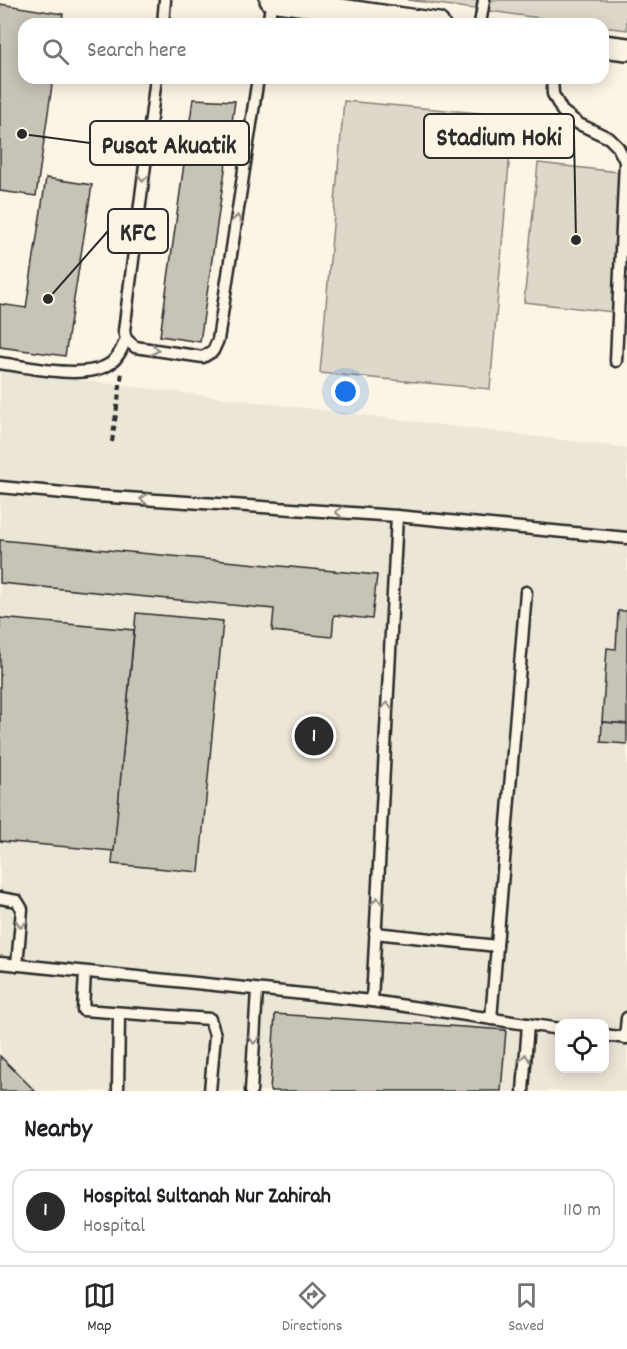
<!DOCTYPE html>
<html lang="en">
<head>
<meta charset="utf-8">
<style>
  :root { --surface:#fff; --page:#f6f6f6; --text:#202124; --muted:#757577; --line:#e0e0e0; --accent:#2b2b2b }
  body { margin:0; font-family:Dekko,sans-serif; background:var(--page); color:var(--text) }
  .controls { position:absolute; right:18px; bottom:18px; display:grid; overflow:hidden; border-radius:12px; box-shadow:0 3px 15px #0003 }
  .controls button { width:54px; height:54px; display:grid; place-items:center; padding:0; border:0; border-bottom:2px solid var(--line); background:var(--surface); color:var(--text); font:30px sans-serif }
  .you { position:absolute; left:346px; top:392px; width:21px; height:21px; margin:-15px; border:4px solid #fff; border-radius:50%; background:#1a73e8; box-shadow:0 0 0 9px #1a73e833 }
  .badge { display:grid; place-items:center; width:39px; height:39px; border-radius:50%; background:var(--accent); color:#fff; font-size:20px; font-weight:700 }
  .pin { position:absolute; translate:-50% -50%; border:3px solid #fff; box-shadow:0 2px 6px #0006 }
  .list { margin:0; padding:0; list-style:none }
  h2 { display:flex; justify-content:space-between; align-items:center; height:78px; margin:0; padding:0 24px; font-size:26px }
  h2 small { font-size:20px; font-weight:400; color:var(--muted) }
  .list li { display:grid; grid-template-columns:39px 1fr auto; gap:18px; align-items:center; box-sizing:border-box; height:84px; margin:0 12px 12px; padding:0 12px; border:2px solid var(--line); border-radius:18px }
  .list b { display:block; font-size:22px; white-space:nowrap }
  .list p { margin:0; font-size:20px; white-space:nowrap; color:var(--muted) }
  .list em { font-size:20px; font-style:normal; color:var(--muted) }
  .icon { flex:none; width:33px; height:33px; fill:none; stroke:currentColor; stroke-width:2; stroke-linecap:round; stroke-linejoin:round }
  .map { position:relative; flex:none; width:627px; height:1091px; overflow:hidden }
  .search { position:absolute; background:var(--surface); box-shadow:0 3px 15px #0003; left:18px; right:18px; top:18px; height:66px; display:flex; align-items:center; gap:15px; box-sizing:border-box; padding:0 21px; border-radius:18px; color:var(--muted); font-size:22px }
  .sheet { height:174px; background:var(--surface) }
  nav { display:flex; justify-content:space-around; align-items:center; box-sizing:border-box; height:84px; border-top:2px solid var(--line); background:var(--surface); font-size:16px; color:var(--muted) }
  nav a { display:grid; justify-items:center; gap:3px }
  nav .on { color:var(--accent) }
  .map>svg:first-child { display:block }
  .built { fill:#ece6d7; fill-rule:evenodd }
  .green { fill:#ded8ca; stroke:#84827a; stroke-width:1.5 }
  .building { fill:#c8c3b7; stroke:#2b2b2b; stroke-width:1.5 }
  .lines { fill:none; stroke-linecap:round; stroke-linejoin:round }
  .lane-casing { stroke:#2b2b2b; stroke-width:15 }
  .street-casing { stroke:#2b2b2b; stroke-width:26 }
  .path { stroke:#2b2b2b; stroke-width:4; stroke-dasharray:6 4.5; stroke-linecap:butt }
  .lane { stroke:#fcf5e5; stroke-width:10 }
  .street { stroke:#fcf5e5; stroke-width:21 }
  .oneway { stroke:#949088 }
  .leader { fill:none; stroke:#2b2b2b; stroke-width:2 }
  .callout-dot { fill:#2b2b2b; stroke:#fcf5e5; stroke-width:2 }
  .callout { fill:#fcf5e5; stroke:#2b2b2b; stroke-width:2 }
  .callout-label { font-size:26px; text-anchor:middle; font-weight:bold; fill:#2b2b2b }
</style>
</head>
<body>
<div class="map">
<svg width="627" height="1091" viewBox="0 0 627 1091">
  <rect width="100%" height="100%" fill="#fcf5e5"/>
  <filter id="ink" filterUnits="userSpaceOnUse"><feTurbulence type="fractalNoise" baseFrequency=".0167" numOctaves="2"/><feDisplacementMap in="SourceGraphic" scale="12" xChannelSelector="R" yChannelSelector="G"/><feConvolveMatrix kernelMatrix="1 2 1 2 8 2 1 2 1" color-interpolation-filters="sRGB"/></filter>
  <g filter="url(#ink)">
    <path class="built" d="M0 370 627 448V1091H0ZM560 1024H604V1068H560Z"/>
    <g class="green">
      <path d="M408 0H627V30L603 27V24H584Z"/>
      <path d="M344 101 513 116 490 389 320 373Z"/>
      <path d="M538 163 627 173 613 312 524 302Z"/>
    </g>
    <g class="building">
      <path d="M0 4 63 14 61 24H24V78H53L36 196 0 191Z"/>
      <path d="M193 99 235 101 200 342 160 336Z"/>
      <path d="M46 178 92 185 65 356 0 347V304L26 308Z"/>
      <path d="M0 540 377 575 372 619 334 615 332 637 272 631 274 609 0 583Z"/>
      <path d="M618 611H627V724L602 722 607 648 616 649Z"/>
      <path d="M136 613 223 621 199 872 112 864Z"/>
      <path d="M0 618 134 630 114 851 0 841Z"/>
      <path d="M602 722 627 724V744L601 742Z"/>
      <path d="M275 1014 506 1030 501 1091H270Z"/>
      <path d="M0 1056 35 1091H0Z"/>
    </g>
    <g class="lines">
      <defs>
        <g id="lane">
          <path d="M163 24 165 0"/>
          <path d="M268 24 272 0"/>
          <path d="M480 24 484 0"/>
          <path d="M156 78 124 331 126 339 135 347 203 357 213 351 218 340 258 78"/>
          <path d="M552 78 553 94 562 111 579 124 609 138 618 147 625 161 616 361"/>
          <path d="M0 363C28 367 87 381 111 363 119 357 122 348 126 339"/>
          <path d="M0 487 96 496 397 516 627 538"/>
          <path d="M0 898 17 901 22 909 17 965"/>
          <path d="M375 933 497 946"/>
          <path d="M0 963 372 1001 560 1029"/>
          <path d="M85 972 83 1010 210 1019 215 1035 210 1091"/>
          <path d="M372 1001 397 516"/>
          <path d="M491 1019 526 592"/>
          <path d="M604 1035 627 1038"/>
          <path d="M625 1038 627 1018"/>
          <path d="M118 1091 119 1013"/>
          <path d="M251 1091 257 990"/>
          <path d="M523 1091 528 1024"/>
        </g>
        <g id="street">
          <path d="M271 0 438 24"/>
          <path d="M603 46 627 49"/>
        </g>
      </defs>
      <use href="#lane" class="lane-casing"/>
      <use href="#street" class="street-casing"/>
      <path class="path" d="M112 442 122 372"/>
      <use href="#lane" class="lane"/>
      <use href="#street" class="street"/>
    </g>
    <defs><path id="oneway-chevron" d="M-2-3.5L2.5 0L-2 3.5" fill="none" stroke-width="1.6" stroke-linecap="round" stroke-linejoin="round" transform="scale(1.5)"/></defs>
    <g class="oneway">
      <use href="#oneway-chevron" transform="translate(143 178) rotate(97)"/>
      <use href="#oneway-chevron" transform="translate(237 219) rotate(-81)"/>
      <use href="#oneway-chevron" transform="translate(155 350) rotate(9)"/>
      <use href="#oneway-chevron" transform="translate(144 499) rotate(-176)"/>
      <use href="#oneway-chevron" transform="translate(339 512) rotate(-176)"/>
      <use href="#oneway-chevron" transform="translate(387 706) rotate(-87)"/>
      <use href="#oneway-chevron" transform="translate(377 901) rotate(-87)"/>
      <use href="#oneway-chevron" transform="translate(21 924) rotate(95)"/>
      <use href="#oneway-chevron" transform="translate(254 1040) rotate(93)"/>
      <use href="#oneway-chevron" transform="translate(525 1058) rotate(-86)"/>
    </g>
  </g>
  <path class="leader" d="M576 240L574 136M22 134L90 143M48 299L108 231"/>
  <g class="callout-dot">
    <circle cx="576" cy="240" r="6"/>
    <circle cx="22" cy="134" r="6"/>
    <circle cx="48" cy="299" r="6"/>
  </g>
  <g class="callout">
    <rect x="424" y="114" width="150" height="44" rx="6"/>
    <rect x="90" y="121" width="159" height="44" rx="6"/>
    <rect x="108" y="209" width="60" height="44" rx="6"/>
  </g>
  <g class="callout-label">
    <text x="499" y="145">Stadium Hoki</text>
    <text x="169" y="153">Pusat Akuatik</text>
    <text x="138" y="240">KFC</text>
  </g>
</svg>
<div class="controls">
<button><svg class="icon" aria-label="locate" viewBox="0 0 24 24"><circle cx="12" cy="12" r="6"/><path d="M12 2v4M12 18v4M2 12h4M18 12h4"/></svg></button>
</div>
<div class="you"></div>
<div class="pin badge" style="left:314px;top:736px">1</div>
<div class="search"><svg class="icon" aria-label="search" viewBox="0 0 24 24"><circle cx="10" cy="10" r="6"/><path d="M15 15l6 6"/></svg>Search here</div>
</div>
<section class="sheet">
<h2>Nearby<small></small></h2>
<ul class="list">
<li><span class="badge">1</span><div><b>Hospital Sultanah Nur Zahirah</b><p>Hospital</p></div><em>110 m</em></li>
</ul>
</section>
<nav>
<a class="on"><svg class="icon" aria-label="map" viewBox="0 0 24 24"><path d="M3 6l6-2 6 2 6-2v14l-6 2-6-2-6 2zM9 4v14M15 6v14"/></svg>Map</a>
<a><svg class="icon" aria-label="directions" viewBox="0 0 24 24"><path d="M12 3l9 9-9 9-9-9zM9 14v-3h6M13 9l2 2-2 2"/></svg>Directions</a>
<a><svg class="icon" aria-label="saved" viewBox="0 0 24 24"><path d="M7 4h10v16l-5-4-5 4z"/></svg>Saved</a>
</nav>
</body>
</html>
